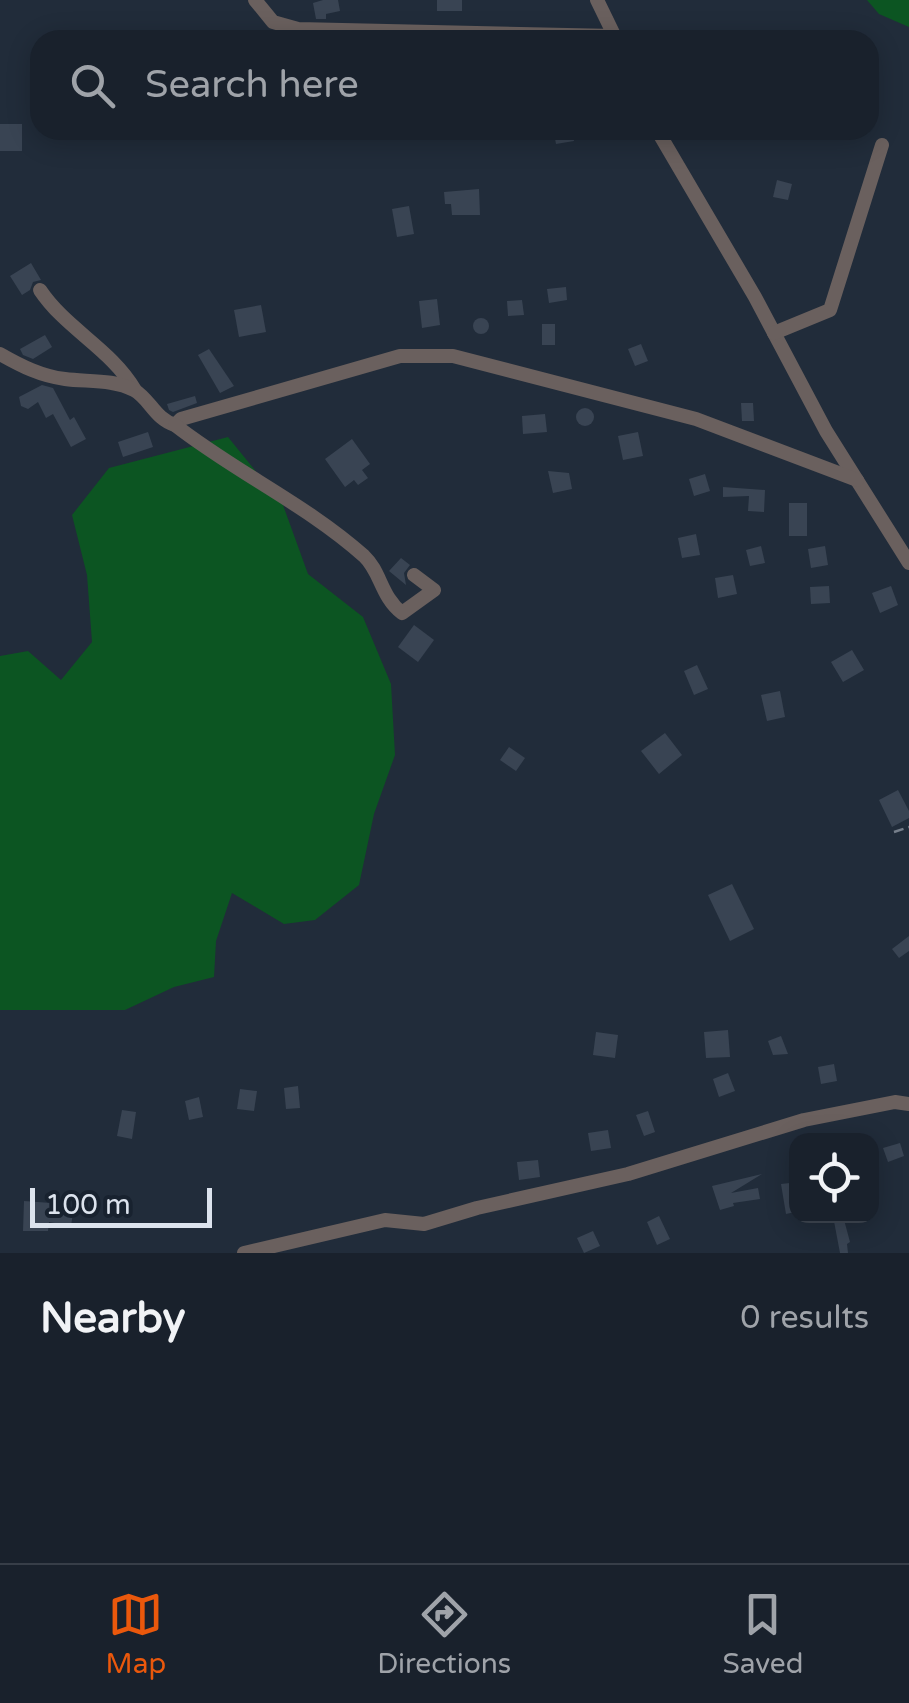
<!DOCTYPE html>
<html lang="en">
<head>
<meta charset="utf-8">
<style>
  :root { --surface:#19212c; --page:#222934; --text:#f1f3f6; --muted:#9fa3a9; --line:#373e48; --accent:#ea580c }
  body { margin:0; font-family:"Varela Round",sans-serif; background:var(--page); color:var(--text) }
  .controls { position:absolute; right:30px; bottom:30px; display:grid; overflow:hidden; border-radius:20px; box-shadow:0 5px 25px #0003 }
  .controls button { width:90px; height:90px; display:grid; place-items:center; padding:0; border:0; border-bottom:2px solid var(--line); background:var(--surface); color:var(--text); font:50px sans-serif }
  .scale { position:absolute; left:30px; bottom:25px; width:182px; box-sizing:border-box; padding-left:10px; border:5px solid #dce3ed; border-top:0; font-size:28px; line-height:35px; white-space:nowrap; color:#dce3ed; -webkit-text-stroke:8px #18222f; paint-order:stroke }
  .list { margin:0; padding:0; list-style:none }
  h2 { display:flex; justify-content:space-between; align-items:center; height:130px; margin:0; padding:0 40px; font-size:42px }
  h2 small { font-size:32px; font-weight:400; color:var(--muted) }
  .icon { flex:none; width:55px; height:55px; fill:none; stroke:currentColor; stroke-width:2; stroke-linecap:round; stroke-linejoin:round }
  .map { position:relative; flex:none; width:909px; height:1253px; overflow:hidden }
  .search { position:absolute; background:var(--surface); box-shadow:0 5px 25px #0003; left:30px; right:30px; top:30px; height:110px; display:flex; align-items:center; gap:25px; box-sizing:border-box; padding:0 35px; border-radius:30px; color:var(--muted); font-size:38px }
  .sheet { height:310px; background:var(--surface) }
  nav { display:flex; justify-content:space-around; align-items:center; box-sizing:border-box; height:140px; border-top:2px solid var(--line); background:var(--surface); font-size:28px; color:var(--muted) }
  nav a { display:grid; justify-items:center; gap:5px }
  nav .on { color:var(--accent) }
  .map>svg:first-child { display:block }
  .green { fill:#0c5522 }
  .building { fill:#394453 }
  .lines { fill:none; stroke-linecap:round; stroke-linejoin:round }
  .path { stroke:#767f8b; stroke-width:2.5; stroke-dasharray:10 5; stroke-linecap:butt }
  .minor { stroke:#6a605e; stroke-width:14 }
</style>
</head>
<body>
<div class="map">
<svg width="909" height="1253" viewBox="0 0 909 1253">
  <rect width="100%" height="100%" fill="#212c3a"/>
  <g class="green">
    <path d="M867 0H909V27L879 14Z"/>
    <path d="M228 437 283 505 308 574 363 617 391 684 395 755 374 814 359 885 315 920 284 924 232 893 216 941 214 977 174 987 125 1010H0V656L28 651 61 680 92 642 87 575 72 515 109 468Z"/>
  </g>
  <g class="building">
    <path d="M323 0H338L340 11 326 14V19H316L313 3Z"/>
    <rect x="437" y="0" width="25" height="11"/>
    <rect x="0" y="124" width="22" height="27"/>
    <path d="M572 130 574 141 556 144 554 133Z"/>
    <path d="M777 180 792 184 788 200 773 197Z"/>
    <path d="M479 189 480 215H452L451 204H445L444 192Z"/>
    <path d="M409 206 414 234 397 237 392 209Z"/>
    <path d="M31 263 41 280 33 282 30 290 22 295 10 276Z"/>
    <path d="M566 287 567 300 549 303 547 289Z"/>
    <path d="M437 299 440 325 422 328 419 301Z"/>
    <path d="M522 300 524 315 508 316 507 301Z"/>
    <path d="M261 305 266 332 239 337 234 310Z"/>
    <circle cx="481" cy="326" r="8"/>
    <rect x="542" y="324" width="13" height="21"/>
    <path d="M45 335 52 347 33 359 23 355 20 349Z"/>
    <path d="M641 344 648 361 635 366 628 349Z"/>
    <path d="M209 349 234 386 220 393 198 355Z"/>
    <path d="M42 385 53 388 70 420 74 417 86 439 71 447 53 414 46 418 38 402 28 409 21 406 19 397Z"/>
    <path d="M195 396 197 403 173 412 169 410 167 404Z"/>
    <path d="M741 403H753L754 421H742Z"/>
    <circle cx="585" cy="417" r="9"/>
    <path d="M545 414 547 432 523 434 522 416Z"/>
    <path d="M148 432 153 447 123 457 118 442Z"/>
    <path d="M638 432 643 456 623 460 618 436Z"/>
    <path d="M352 439 370 464 362 470 368 478 358 485 354 480 345 487 325 459Z"/>
    <path d="M548 471 569 473 572 489 553 493Z"/>
    <path d="M705 474 710 491 694 496 689 479Z"/>
    <path d="M723 487 765 490 764 512 748 511 749 496 723 497Z"/>
    <rect x="789" y="503" width="18" height="33"/>
    <path d="M696 534 700 555 682 558 678 538Z"/>
    <path d="M761 546 765 563 750 566 746 550Z"/>
    <path d="M825 546 828 565 811 568 808 549Z"/>
    <path d="M401 558 410 565 404 573 406 585 389 571Z"/>
    <path d="M733 575 737 594 718 598 715 578Z"/>
    <path d="M829 586 830 603 811 604 810 587Z"/>
    <path d="M891 586 898 605 880 613 872 593Z"/>
    <path d="M414 625 434 640 418 662 398 647Z"/>
    <path d="M852 650 864 670 843 682 831 662Z"/>
    <path d="M697 665 708 689 694 695 684 671Z"/>
    <path d="M780 691 785 717 767 721 761 695Z"/>
    <path d="M665 733 682 755 659 774 641 751Z"/>
    <path d="M509 747 525 758 516 771 500 760Z"/>
    <path d="M898 790 909 811V818L892 827 879 800Z"/>
    <path d="M732 884 754 929 730 941 708 895Z"/>
    <path d="M909 936V951L899 958 892 949Z"/>
    <path d="M728 1030 730 1057 706 1058 704 1032Z"/>
    <path d="M596 1032 618 1035 615 1058 593 1055Z"/>
    <path d="M781 1036 788 1054 773 1055 768 1041Z"/>
    <path d="M834 1064 837 1081 821 1084 818 1067Z"/>
    <path d="M728 1073 735 1091 719 1097 713 1079Z"/>
    <path d="M298 1086 300 1108 286 1109 284 1088Z"/>
    <path d="M240 1089 257 1091 254 1111 237 1109Z"/>
    <path d="M199 1097 203 1117 189 1120 185 1101Z"/>
    <path d="M122 1110 136 1112 132 1139 117 1136Z"/>
    <path d="M648 1111 655 1132 644 1136 636 1115Z"/>
    <path d="M608 1130 611 1148 591 1151 588 1133Z"/>
    <path d="M900 1143 904 1156 888 1162 883 1148Z"/>
    <path d="M538 1160 540 1177 519 1180 517 1162Z"/>
    <path d="M762 1174 731 1193 758 1188 760 1199 733 1203 734 1206 720 1210 712 1186Z"/>
    <path d="M790 1183 795 1212 786 1214 781 1184Z"/>
    <path d="M24 1201 51 1203 63 1212 73 1213 71 1226 49 1222 48 1231H23Z"/>
    <path d="M659 1216 670 1239 657 1245 647 1222Z"/>
    <path d="M833 1216H843L850 1242 847 1244 848 1253H840Z"/>
    <path d="M593 1231 600 1246 584 1253 577 1238Z"/>
  </g>
  <g class="lines">
    <path class="path" d="M894 832 909 827"/>
    <g class="minor">
      <path d="M255 0 273 22 298 29 615 36"/>
      <path d="M597 0 616 39"/>
      <path d="M657 130 755 297 826 431 909 563"/>
      <path d="M40 290C66 329 111 349 135 390"/>
      <path d="M774 333 830 310 882 145"/>
      <path d="M0 354C21 366 41 376 65 379 87 382 113 379 134 390 150 399 155 419 175 425L181 419 400 356H453L696 419 857 480"/>
      <path d="M175 425C235 472 307 505 364 556 381 572 381 597 402 613L434 590 414 575"/>
      <path d="M244 1253 385 1220 424 1224 477 1208 628 1174 804 1120 895 1102 909 1104"/>
    </g>
  </g>
</svg>
<div class="controls">
<button><svg class="icon" aria-label="locate" viewBox="0 0 24 24"><circle cx="12" cy="12" r="6"/><path d="M12 2v4M12 18v4M2 12h4M18 12h4"/></svg></button>
</div>
<div class="scale">100 m</div>
<div class="search"><svg class="icon" aria-label="search" viewBox="0 0 24 24"><circle cx="10" cy="10" r="6"/><path d="M15 15l6 6"/></svg>Search here</div>
</div>
<section class="sheet">
<h2>Nearby<small>0 results</small></h2>
<ul class="list">
</ul>
</section>
<nav>
<a class="on"><svg class="icon" aria-label="map" viewBox="0 0 24 24"><path d="M3 6l6-2 6 2 6-2v14l-6 2-6-2-6 2zM9 4v14M15 6v14"/></svg>Map</a>
<a><svg class="icon" aria-label="directions" viewBox="0 0 24 24"><path d="M12 3l9 9-9 9-9-9zM9 14v-3h6M13 9l2 2-2 2"/></svg>Directions</a>
<a><svg class="icon" aria-label="saved" viewBox="0 0 24 24"><path d="M7 4h10v16l-5-4-5 4z"/></svg>Saved</a>
</nav>
</body>
</html>
